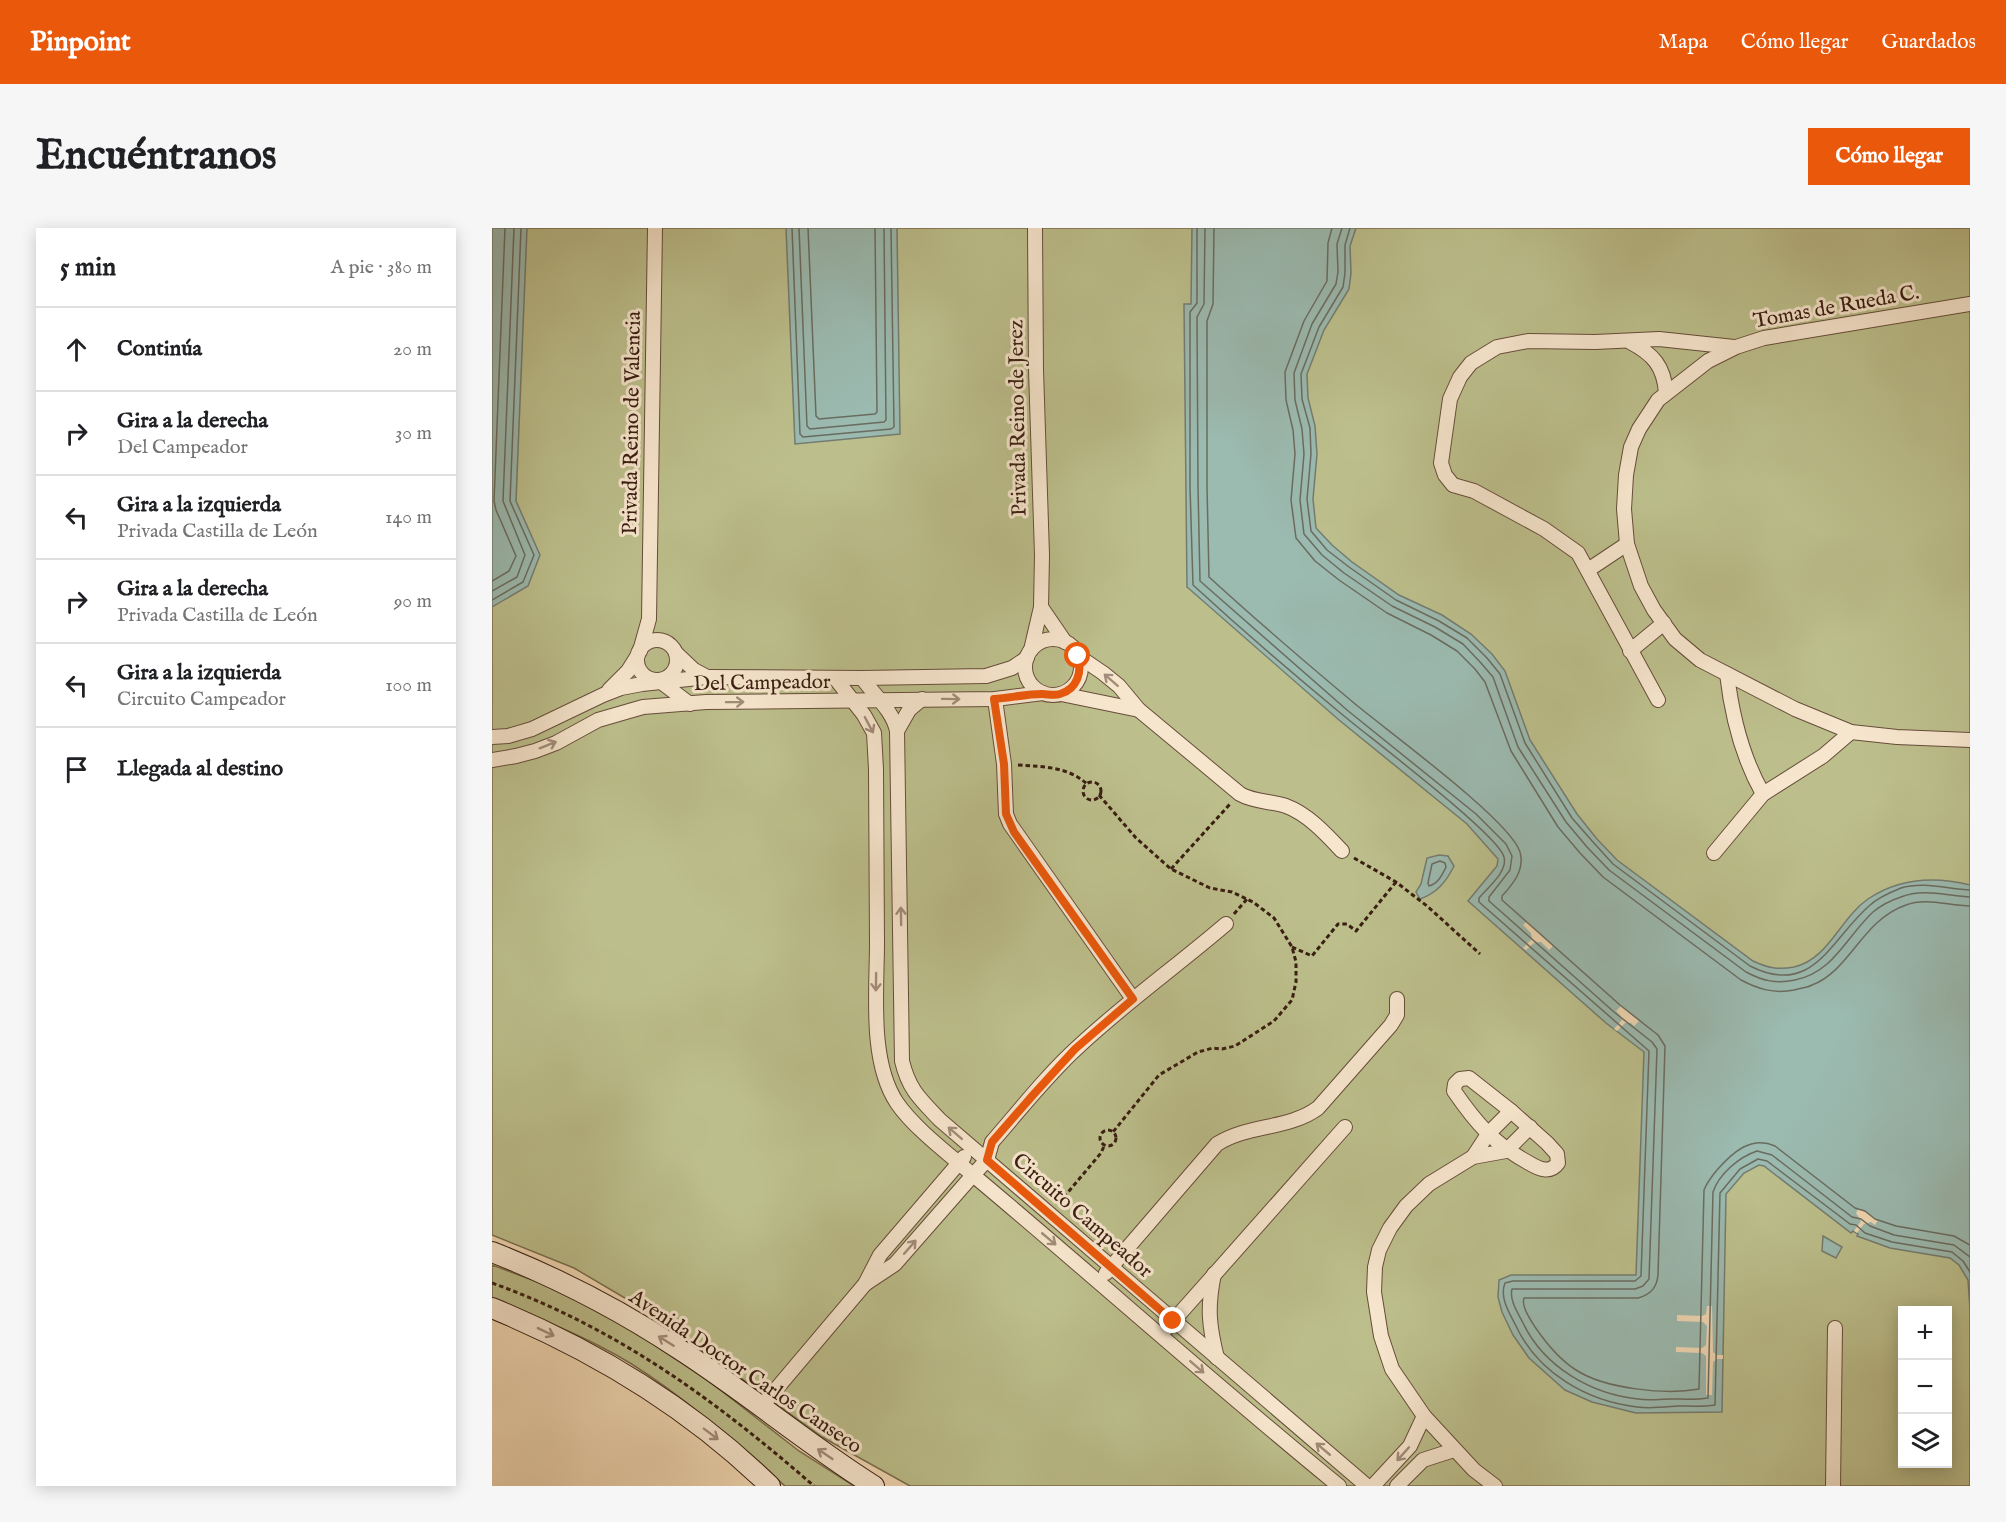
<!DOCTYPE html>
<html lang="es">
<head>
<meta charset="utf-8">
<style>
  :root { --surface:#fff; --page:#f6f6f6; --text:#202124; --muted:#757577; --line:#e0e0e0; --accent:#ea580c }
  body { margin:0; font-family:"IM FELL English",serif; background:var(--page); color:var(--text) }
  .controls { position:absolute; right:18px; bottom:18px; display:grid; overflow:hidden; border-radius:0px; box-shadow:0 3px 15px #0003 }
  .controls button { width:54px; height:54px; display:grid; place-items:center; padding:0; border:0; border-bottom:2px solid var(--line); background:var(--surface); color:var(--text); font:30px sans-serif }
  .stop { position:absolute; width:18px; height:18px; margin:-14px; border:4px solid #ea580c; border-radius:50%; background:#fff }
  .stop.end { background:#ea580c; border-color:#fff; box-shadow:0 2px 6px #0008 }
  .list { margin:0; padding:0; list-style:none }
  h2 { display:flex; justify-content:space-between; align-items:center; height:78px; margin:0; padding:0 24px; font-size:26px }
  h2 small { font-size:20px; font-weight:400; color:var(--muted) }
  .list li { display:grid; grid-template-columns:39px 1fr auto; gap:18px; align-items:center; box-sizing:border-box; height:84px; padding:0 24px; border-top:2px solid var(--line) }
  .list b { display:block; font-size:22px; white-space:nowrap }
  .list p { margin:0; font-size:20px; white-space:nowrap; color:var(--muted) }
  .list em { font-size:20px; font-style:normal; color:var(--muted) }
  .icon { flex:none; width:33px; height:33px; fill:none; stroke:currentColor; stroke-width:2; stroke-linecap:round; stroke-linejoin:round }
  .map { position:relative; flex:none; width:1478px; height:1258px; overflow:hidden; border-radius:0px }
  header { display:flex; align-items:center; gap:36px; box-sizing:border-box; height:84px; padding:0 30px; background:var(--accent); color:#fff }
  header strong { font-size:28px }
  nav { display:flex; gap:33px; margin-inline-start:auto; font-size:21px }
  .intro { display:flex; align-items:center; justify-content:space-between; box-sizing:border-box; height:144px; padding:0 36px }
  h1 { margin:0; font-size:42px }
  .button { padding:15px 27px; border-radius:0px; background:var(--accent); color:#fff; font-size:21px; font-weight:700 }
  main { display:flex; gap:36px; padding:0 36px }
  aside { flex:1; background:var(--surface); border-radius:0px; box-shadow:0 3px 15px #0003 }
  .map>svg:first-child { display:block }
  .green { fill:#bcbf8c; stroke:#7a6e4e; stroke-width:1.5; fill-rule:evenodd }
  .water { fill:#9bbab0; stroke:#747c70; stroke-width:1.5 }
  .pier { fill:#f2d9b4 }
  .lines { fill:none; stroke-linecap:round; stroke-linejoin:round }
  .shore { stroke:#6a6c60; stroke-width:1.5 }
  .minor-casing { stroke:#674d3a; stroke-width:16 }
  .secondary-casing { stroke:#391e11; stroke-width:22 }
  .path { stroke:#391e11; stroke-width:3; stroke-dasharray:4.5 3; stroke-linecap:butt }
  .minor { stroke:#f7e6ce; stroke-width:14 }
  .secondary { stroke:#f7e6ce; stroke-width:20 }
  .oneway { stroke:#a28c79 }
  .route { stroke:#ea580c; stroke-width:8 }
  .labels { text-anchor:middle; stroke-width:6; stroke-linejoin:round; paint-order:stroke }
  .street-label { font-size:21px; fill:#391e11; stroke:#f7e6ce }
</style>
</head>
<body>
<header>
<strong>Pinpoint</strong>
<nav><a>Mapa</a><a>Cómo llegar</a><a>Guardados</a></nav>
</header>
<div class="intro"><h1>Encuéntranos</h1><a class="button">Cómo llegar</a></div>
<main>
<aside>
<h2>5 min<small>A pie · 380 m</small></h2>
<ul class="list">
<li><svg class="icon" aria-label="ahead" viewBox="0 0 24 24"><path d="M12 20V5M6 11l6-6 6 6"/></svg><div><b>Continúa</b></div><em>20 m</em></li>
<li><svg class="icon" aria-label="right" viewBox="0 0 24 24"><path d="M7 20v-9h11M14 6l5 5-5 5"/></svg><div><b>Gira a la derecha</b><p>Del Campeador</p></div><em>30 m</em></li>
<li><svg class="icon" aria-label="left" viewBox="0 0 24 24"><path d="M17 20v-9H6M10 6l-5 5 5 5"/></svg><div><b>Gira a la izquierda</b><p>Privada Castilla de León</p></div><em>140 m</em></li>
<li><svg class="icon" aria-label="right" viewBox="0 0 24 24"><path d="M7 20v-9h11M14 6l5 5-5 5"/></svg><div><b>Gira a la derecha</b><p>Privada Castilla de León</p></div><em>90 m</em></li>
<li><svg class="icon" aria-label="left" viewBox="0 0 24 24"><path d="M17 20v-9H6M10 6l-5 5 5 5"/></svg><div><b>Gira a la izquierda</b><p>Circuito Campeador</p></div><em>100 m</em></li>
<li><svg class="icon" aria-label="arrive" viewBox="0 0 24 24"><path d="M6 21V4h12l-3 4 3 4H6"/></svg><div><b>Llegada al destino</b></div></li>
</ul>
</aside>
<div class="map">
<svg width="1478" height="1258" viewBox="0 0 1478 1258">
  <rect width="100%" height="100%" fill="#f2d9b4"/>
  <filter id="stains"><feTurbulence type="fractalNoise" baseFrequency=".00333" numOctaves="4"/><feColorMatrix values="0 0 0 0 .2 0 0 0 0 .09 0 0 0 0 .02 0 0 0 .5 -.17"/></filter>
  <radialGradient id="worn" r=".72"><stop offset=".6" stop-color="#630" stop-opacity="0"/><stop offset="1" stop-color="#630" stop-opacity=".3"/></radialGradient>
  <g class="green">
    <path d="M0 0H1478V1258H418L330 1209 165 1089 82 1040 0 1007ZM1410 1082H1456V1236H1410Z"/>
    <path d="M0 1037 56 1058 112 1086 182 1126 307 1223 362 1258H293C244 1215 194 1170 138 1135 95 1109 47 1090 0 1072Z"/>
  </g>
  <g class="water">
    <path d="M0 0H35L24 273 48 327 36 358 0 379Z"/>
    <path d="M294 0H405L408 206 303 216Z"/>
    <path d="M700 0H864L858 18 859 45 857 61 832 102 815 146 816 170 823 198 825 226 821 271 824 300 840 317 860 334 907 367 950 387 979 406 1000 426 1013 443 1038 512 1085 586 1105 611 1125 632 1261 733C1276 740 1286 742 1302 739 1337 731 1348 690 1376 671 1407 650 1442 648 1478 657V1081L1476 1052 1467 1037 1458 1030 1398 1020 1365 1008 1366 1006 1361 1003 1359 1005 1272 938 1267 937 1252 945 1234 966 1230 1184 1144 1185 1100 1174 1073 1162 1037 1130 1021 1107 1010 1084 1006 1069 1007 1052 1019 1047H1144L1152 824 1114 795 976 673 1005 638 1006 631 975 596 847 492 695 359 692 76H699Z"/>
    <path d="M947 627 956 628 962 638C954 654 945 665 928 671L924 664 929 656 935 630Z"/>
    <path d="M1331 1008 1350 1019 1344 1030 1330 1023Z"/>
  </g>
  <g class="pier">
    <path d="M1035 693 1061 718 1057 722 1049 714H1043L1034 722 1031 720 1040 711 1039 705 1031 697Z"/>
    <path d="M1129 778 1147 793 1142 798 1139 795H1133L1125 803 1122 801 1130 792 1128 787 1124 783Z"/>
    <path d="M1367 980 1386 992 1383 997 1379 994 1372 996 1365 1005 1362 1003 1369 993 1364 985Z"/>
    <path d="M1215 1078H1220L1221 1124 1225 1127H1231V1131H1225L1221 1134 1220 1167H1214V1128L1210 1125 1184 1124V1119L1210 1120 1214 1117 1215 1098 1211 1094 1185 1093V1087L1210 1088 1214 1086Z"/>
  </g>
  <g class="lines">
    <g class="shore">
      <path d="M300 0 308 206 311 209 399 201 402 199 399 0"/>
      <path d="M307 0 315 198 318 201 392 194 394 192 392 0"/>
      <path d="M316 0 324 188 327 191 383 186 385 184 383 0"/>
      <path d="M705 0V75L698 84V259L701 357C750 402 801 446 852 488 877 509 1007 607 1012 629 1016 644 995 660 987 670V674L1157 823 1149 1048 1143 1053H1021L1013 1055C1007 1070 1018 1086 1024 1098 1046 1145 1095 1173 1145 1179 1158 1181 1173 1179 1186 1178 1198 1178 1211 1179 1223 1177L1228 965 1248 941 1266 931 1275 933 1358 996 1364 997 1373 1005 1400 1014 1460 1024 1471 1033 1478 1044"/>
      <path d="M713 0 712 76 705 89 706 259 708 353 855 482 984 586 1014 616 1020 628 1018 642 997 669V673L1122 784 1160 814 1165 821 1157 1051 1151 1058 1143 1061H1020C1017 1072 1026 1085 1031 1095 1052 1139 1099 1166 1146 1171 1156 1173 1168 1171 1179 1171 1191 1171 1204 1172 1216 1170L1221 964C1227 946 1247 929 1265 923L1280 927 1360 989 1369 991 1378 998 1402 1007 1462 1017 1478 1029"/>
      <path d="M722 0 721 76 715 93V259L717 349C764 392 813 434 862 475 894 502 1018 592 1028 624 1033 642 1021 656 1010 668V672L1128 777 1166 807 1173 818 1166 1047C1165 1059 1158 1067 1146 1070H1032C1029 1078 1038 1091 1043 1099 1054 1115 1068 1132 1084 1142 1113 1161 1174 1167 1207 1161L1212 962C1215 954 1220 948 1225 942 1240 925 1259 907 1283 918L1363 980 1373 983 1383 991 1404 998 1462 1008 1478 1017"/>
      <path d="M840 0 836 15 835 53 812 93 793 144 794 172 801 202 803 226 799 272 804 310 823 333 847 352 895 385 939 407 965 423 983 441 993 454 1019 523 1066 599 1088 625 1111 649 1249 752C1266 761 1282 766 1302 762 1308 760 1315 760 1320 757 1358 743 1370 692 1414 677 1434 669 1457 678 1478 678"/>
      <path d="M850 0 845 16 846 44 844 56 820 96 802 145 803 172 810 201 812 226 808 272 812 306 830 327 852 345 900 378 943 399 971 416 989 435 1001 449 1026 519 1074 594 1095 619 1117 642 1254 744C1271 753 1284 756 1303 752 1342 744 1354 709 1381 684 1388 678 1400 672 1409 669 1431 660 1456 668 1478 669"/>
      <path d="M858 0 853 17V45L851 59 827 99 809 146 810 171 818 200 819 226 815 271 819 303 835 322 857 339 904 372 947 393 975 410 995 430 1008 446 1033 515 1080 590 1101 614 1121 636 1258 738C1321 770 1339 711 1377 678 1384 671 1399 664 1409 660 1431 653 1456 661 1478 662"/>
      <path d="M0 353 17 343 24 328 4 282 2 273 13 0"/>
      <path d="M0 363 25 349 33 327 11 273 22 0"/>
      <path d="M0 372 31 354 42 327 18 273 29 0"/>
      <path d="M948 633 953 635 954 639C950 647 946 656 937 658L936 655 940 636Z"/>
    </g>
    <defs>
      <g id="minor">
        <path d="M1478 76 1272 110 1244 119 1216 133 1166 172 1147 201 1139 219 1134 247 1132 281 1135 316 1149 358 1162 382 1183 411 1208 432 1303 481 1359 504 1405 509 1478 512"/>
        <path d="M1138 114C1161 126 1172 138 1174 165"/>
        <path d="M1096 342 1135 316"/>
        <path d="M549 379 573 414"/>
        <circle cx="561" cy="439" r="28"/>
        <circle cx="165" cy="432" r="20"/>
        <path d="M539 422 549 379 550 327 544 142 543 0"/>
        <path d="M148 423 157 391 163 0"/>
        <path d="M1138 423 1172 395"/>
        <path d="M184 425 202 442 215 449"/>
        <path d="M586 428 611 445 627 458 647 482 748 566C762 574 778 573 794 578 816 586 835 607 850 623"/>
        <path d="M1235 446C1240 489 1250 529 1271 566"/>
        <path d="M343 450 372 487 382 505 384 541C384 599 385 657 385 714 385 763 377 833 405 875 422 900 458 927 481 947L495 932 500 914C528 882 555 847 586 819 633 775 685 738 734 696"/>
        <path d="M370 450C382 467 401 483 405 503L410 833C417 862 428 871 448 892L875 1258"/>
        <path d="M165 453 169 454 198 476"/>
        <path d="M117 462 136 443 146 427"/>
        <path d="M569 466 647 482"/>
        <path d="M503 471 512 536 514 586 518 596 641 771"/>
        <path d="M1166 472 1086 325 1052 301 982 263 961 257 953 247 949 235 958 171 968 149 979 135 1005 119 1036 113 1103 114 1167 111 1242 119"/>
        <path d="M405 503 417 482 430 471"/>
        <path d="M0 509 16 508 40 501 111 467 129 460 150 456 215 449 370 450 494 448 520 440 535 430"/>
        <path d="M0 532 24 528 43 523 64 515 106 492 151 479 214 474 503 471 551 465"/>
        <path d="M1222 625 1271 566 1331 528 1359 504"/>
        <path d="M977 850 1019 883 1055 915 1065 926 1066 935C1058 946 1047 941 1037 935 1002 916 984 895 962 863L963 856 968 851Z"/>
        <path d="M981 929 996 906 1019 883"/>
        <path d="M614 1045 725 916C756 896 796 902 826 880L899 797 905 787V771"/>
        <path d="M722 1046C715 1079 717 1098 725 1130"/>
        <path d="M373 1056 403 1036 481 947C604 1050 723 1157 847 1258"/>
        <path d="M675 1100 853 899"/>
        <path d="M269 1179 373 1056 388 1027 472 929"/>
        <path d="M881 1258 918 1218 932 1188"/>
        <path d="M905 1258 931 1232 962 1222"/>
        <path d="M1003 1258 982 1242 932 1188 900 1141 889 1108 882 1064 883 1039 887 1022 898 1000 914 978 937 956 981 929 1014 923 1038 899"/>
        <path d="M1341 1258 1343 1100"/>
      </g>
      <g id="secondary">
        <path d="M0 1024C66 1050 128 1082 187 1121 254 1164 315 1216 382 1258"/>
        <path d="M0 1080C102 1122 199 1181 278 1258"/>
      </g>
    </defs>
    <use href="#minor" class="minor-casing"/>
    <use href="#secondary" class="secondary-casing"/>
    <g class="path">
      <path d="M526 537C551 539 575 538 595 556"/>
      <circle cx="600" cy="563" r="9"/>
      <path d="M607 567 644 610 679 641 718 660 740 664 761 674 782 690 800 719 804 734V754L800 772 782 793 743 818 730 821 721 820 706 824 667 847 621 904"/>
      <path d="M862 630 904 654 935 678 988 726"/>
      <path d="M679 641 738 576"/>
      <path d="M742 686 755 671"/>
      <path d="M800 719 820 728 846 696H855L864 703 904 654"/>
      <circle cx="616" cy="910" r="8"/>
      <path d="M567 975 609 925 613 916"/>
      <path d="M0 1055C125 1100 223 1172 322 1258"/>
    </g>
    <use href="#minor" class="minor"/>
    <use href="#secondary" class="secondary"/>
  </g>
  <defs><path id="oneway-shaft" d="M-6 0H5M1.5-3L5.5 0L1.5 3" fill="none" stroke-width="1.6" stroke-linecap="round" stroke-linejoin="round" transform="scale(1.5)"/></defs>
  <g class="oneway">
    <use href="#oneway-shaft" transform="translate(619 452) rotate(-139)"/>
    <use href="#oneway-shaft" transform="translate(459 471) rotate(1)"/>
    <use href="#oneway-shaft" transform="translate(243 474) rotate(-1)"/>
    <use href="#oneway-shaft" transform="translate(377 497) rotate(62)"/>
    <use href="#oneway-shaft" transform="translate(56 517) rotate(-22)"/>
    <use href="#oneway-shaft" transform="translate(409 688) rotate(-91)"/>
    <use href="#oneway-shaft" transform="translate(384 754) rotate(91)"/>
    <use href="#oneway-shaft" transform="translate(463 905) rotate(-139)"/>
    <use href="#oneway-shaft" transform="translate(557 1011) rotate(40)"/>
    <use href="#oneway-shaft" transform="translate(418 1019) rotate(-49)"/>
    <use href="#oneway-shaft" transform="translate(54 1104) rotate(26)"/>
    <use href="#oneway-shaft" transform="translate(174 1113) rotate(-148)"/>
    <use href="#oneway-shaft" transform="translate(705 1139) rotate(41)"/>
    <use href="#oneway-shaft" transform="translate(219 1206) rotate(37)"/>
    <use href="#oneway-shaft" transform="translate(831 1221) rotate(-140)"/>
    <use href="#oneway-shaft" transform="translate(333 1226) rotate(-146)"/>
    <use href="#oneway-shaft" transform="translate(911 1226) rotate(132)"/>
  </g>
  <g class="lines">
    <path class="route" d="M586 428C590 443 586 461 568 466 562 468 556 466 550 466 534 466 518 470 502 471L512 536 514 586 522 604 641 771 583 821 541 867 500 914 495 932 681 1093"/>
  </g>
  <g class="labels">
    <g class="street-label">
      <text transform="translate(1344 78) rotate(-10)" y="7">Tomas de Rueda C.</text>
      <text transform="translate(525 190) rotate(-91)" y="7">Privada Reino de Jerez</text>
      <text transform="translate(139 195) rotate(-89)" y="7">Privada Reino de Valencia</text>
      <text transform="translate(270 454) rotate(-1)" y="7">Del Campeador</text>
      <text transform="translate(591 987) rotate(41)" y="7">Circuito Campeador</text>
      <text transform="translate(254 1143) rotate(34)" y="7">Avenida Doctor Carlos Canseco</text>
    </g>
  </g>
  <rect width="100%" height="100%" filter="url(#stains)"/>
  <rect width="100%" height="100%" fill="url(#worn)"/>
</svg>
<div class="controls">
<button>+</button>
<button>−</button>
<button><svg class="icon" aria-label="layers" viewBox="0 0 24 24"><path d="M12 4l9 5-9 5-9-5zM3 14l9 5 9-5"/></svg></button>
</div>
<div class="stop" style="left:586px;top:428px"></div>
<div class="stop end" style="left:681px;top:1093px"></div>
</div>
</main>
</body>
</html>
